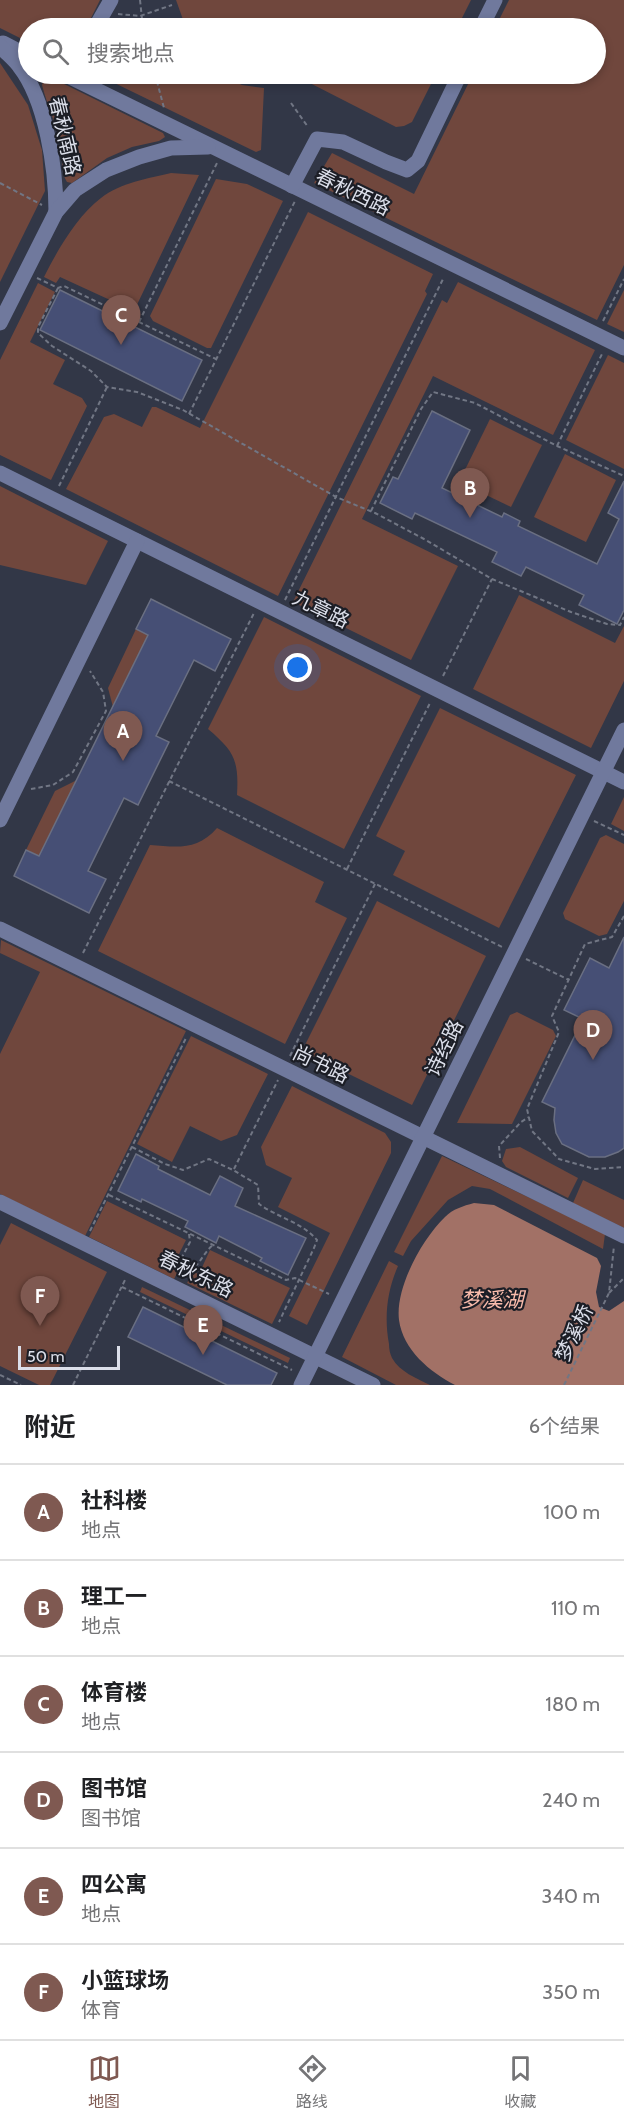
<!DOCTYPE html>
<html lang="zh">
<head>
<meta charset="utf-8">
<style>
  :root { --surface:#fff; --page:#f6f6f6; --text:#202124; --muted:#757577; --line:#e0e0e0; --accent:#7f5951 }
  body { margin:0; font-family:Cabin,"Noto Sans SC",sans-serif; background:var(--page); color:var(--text) }
  .scale { position:absolute; left:18px; bottom:15px; width:102px; box-sizing:border-box; padding-left:6px; border:3px solid #dcdfea; border-top:0; font-size:16px; line-height:21px; white-space:nowrap; color:#dcdfea; -webkit-text-stroke:4px #1c1e26; paint-order:stroke }
  .you { position:absolute; left:298px; top:668px; width:21px; height:21px; margin:-15px; border:4px solid #fff; border-radius:50%; background:#1a73e8; box-shadow:0 0 0 9px #1a73e833 }
  .badge { display:grid; place-items:center; width:39px; height:39px; border-radius:50%; background:var(--accent); color:#fff; font-size:20px; font-weight:700 }
  .pin { position:absolute; translate:-50% -50px; filter:drop-shadow(0 2px 3px #0008) }
  .pin::after { content:''; position:absolute; top:32px; width:21px; height:18px; background:inherit; clip-path:polygon(0 0,100% 0,50% 100%) }
  .list { margin:0; padding:0; list-style:none }
  h2 { display:flex; justify-content:space-between; align-items:center; height:78px; margin:0; padding:0 24px; font-size:26px }
  h2 small { font-size:20px; font-weight:400; color:var(--muted) }
  .list li { display:grid; grid-template-columns:39px 1fr auto; gap:18px; align-items:center; box-sizing:border-box; height:96px; padding:0 24px; border-top:2px solid var(--line) }
  .list b { display:block; font-size:22px; white-space:nowrap }
  .list p { margin:0; font-size:20px; white-space:nowrap; color:var(--muted) }
  .list em { font-size:20px; font-style:normal; color:var(--muted) }
  .icon { flex:none; width:33px; height:33px; fill:none; stroke:currentColor; stroke-width:2; stroke-linecap:round; stroke-linejoin:round }
  .map { position:relative; flex:none; width:624px; height:1385px; overflow:hidden }
  .search { position:absolute; background:var(--surface); box-shadow:0 3px 9px #0003; left:18px; right:18px; top:18px; height:66px; display:flex; align-items:center; gap:15px; box-sizing:border-box; padding:0 21px; border-radius:33px; color:var(--muted); font-size:22px }
  .sheet { height:654px; background:var(--surface) }
  nav { display:flex; justify-content:space-around; align-items:center; box-sizing:border-box; height:84px; border-top:2px solid var(--line); background:var(--surface); font-size:16px; color:var(--muted) }
  nav a { display:grid; justify-items:center; gap:3px }
  nav .on { color:var(--accent) }
  .map>svg:first-child { display:block }
  .green { fill:#70473d }
  .water { fill:#a27166 }
  .building { fill:#464f75; stroke:#6a6f82; stroke-width:1.5 }
  .lines { fill:none; stroke-linecap:round; stroke-linejoin:round }
  .path { stroke:#717684; stroke-width:2; stroke-dasharray:4.5 3; stroke-linecap:butt }
  .minor { stroke:#70799d; stroke-width:15 }
  .labels { text-anchor:middle; stroke-width:4.5; stroke-linejoin:round; paint-order:stroke }
  .street-label { font-size:20px; fill:#dcdfea; stroke:#1c1e26 }
  .water-label { font-size:21px; font-style:italic; fill:#fabcac; stroke:#1c1e26 }
</style>
</head>
<body>
<div class="map">
<svg width="624" height="1385" viewBox="0 0 624 1385">
  <rect width="100%" height="100%" fill="#323747"/>
  <g class="green">
    <path d="M0 0H100L86 28H28V42L0 28Z"/>
    <path d="M176 0H471L457 28H186Z"/>
    <path d="M509 0H624V265L597 320 314 183 332 153 414 194 473 74H596V28H495Z"/>
    <path d="M0 63 28 105 42 150 45 191 0 282Z"/>
    <path d="M96 74H150L151 78 164 83 161 74H218L242 85 264 88 261 150 256 152Z"/>
    <path d="M304 74H436L412 122 404 126 396 127 304 80Z"/>
    <path d="M48 77 54 79 163 133 165 137 159 141 132 147 107 158 72 183 67 182C61 173 63 164 62 154 59 128 48 109 42 85L44 79Z"/>
    <path d="M171 173 199 175 134 311 60 277 56 283 44 277C57 251 77 216 101 198 120 183 149 178 171 173Z"/>
    <path d="M216 179 247 184 283 201 211 348H207L153 321 150 316Z"/>
    <path d="M308 212 433 274 425 291 427 294 278 596 66 489 104 417 114 414 142 427 152 407H156L200 428Z"/>
    <path d="M458 282 595 350 553 435 433 376 362 519 458 566 411 660 293 602 442 300 447 303Z"/>
    <path d="M38 283 55 292 30 342 65 360 53 384 82 398 87 406 51 480 0 455V360Z"/>
    <path d="M624 290V332L607 324Z"/>
    <path d="M608 355 624 363V469L566 440Z"/>
    <path d="M490 419 542 445 511 507 459 482Z"/>
    <path d="M565 454 616 480 586 542 534 517Z"/>
    <path d="M0 486 108 541 86 585 0 565Z"/>
    <path d="M519 595 615 643 624 626V681L591 748 473 689Z"/>
    <path d="M264 617 421 696 344 849 237 795C239 760 234 751 208 729Z"/>
    <path d="M136 629 148 635 113 707 108 688Z"/>
    <path d="M440 708 576 775 499 928 393 875 405 851 376 836Z"/>
    <path d="M77 780 39 856 26 850 55 791Z"/>
    <path d="M624 797V831L611 824Z"/>
    <path d="M217 828 324 882 315 902 347 918 285 1044 98 951 150 845C177 847 197 851 217 828Z"/>
    <path d="M606 835 624 844V901L607 934 599 936 565 919 563 913 600 838Z"/>
    <path d="M377 901 486 956 412 1105 302 1051Z"/>
    <path d="M1 940 186 1031 85 1236 0 1194V1054L40 972 0 953Z"/>
    <path d="M517 1012 553 1030 556 1036 512 1124 457 1123 510 1015Z"/>
    <path d="M191 1036 268 1074 237 1135 221 1141 190 1126 172 1162 137 1144Z"/>
    <path d="M292 1086 385 1133 391 1142V1153L307 1325 289 1316 330 1233 278 1207 292 1178 266 1165 261 1147Z"/>
    <path d="M520 1147 578 1178 568 1198 506 1167 502 1161 506 1149Z"/>
    <path d="M442 1156 605 1234 603 1249 490 1189 472 1186 448 1200 411 1241 403 1256 394 1252Z"/>
    <path d="M583 1180 624 1200V1228L573 1203Z"/>
    <path d="M107 1201 186 1240 174 1264 180 1267 174 1279 89 1237Z"/>
    <path d="M11 1223 107 1272 50 1385H39L0 1366V1245Z"/>
    <path d="M210 1250 290 1288 272 1324 187 1283 193 1272 199 1274Z"/>
    <path d="M389 1261 398 1266C387 1291 384 1317 389 1344 389 1349 390 1354 392 1358 400 1372 416 1378 430 1385H396L342 1357Z"/>
    <path d="M142 1287 290 1358 288 1363 140 1292Z"/>
  </g>
  <path class="water" d="M474 1203 494 1205 597 1258 601 1266 596 1292 599 1307 609 1311 624 1301V1385H455C430 1372 403 1350 399 1320 395 1288 422 1239 445 1217 453 1209 463 1206 474 1203Z"/>
  <g class="building">
    <path d="M60 290 202 360 182 401 40 330Z"/>
    <path d="M432 411 470 430 442 488 502 517 504 513 520 521 518 526 597 564 619 519 608 513 624 481V610L617 624 579 605 584 595 526 567 521 576 492 562 497 552 415 513 412 519 380 503 393 477 398 479Z"/>
    <path d="M151 599 231 639 215 671 194 660 156 736 169 742 138 805 124 798 88 871 106 879 89 913 14 876 26 850 39 856 148 635 136 629Z"/>
    <path d="M624 937V1148L618 1152 605 1157H589L562 1144 556 1133 554 1120 555 1108 542 1102 583 1019 564 1010 590 958 609 968Z"/>
    <path d="M136 1154 159 1166 158 1169 210 1195 220 1176 243 1188 235 1206 306 1238 288 1275 260 1261 262 1258 219 1236 216 1243 185 1227 188 1221 142 1199 141 1202 118 1191Z"/>
    <path d="M143 1307 277 1373 271 1385H227L128 1337Z"/>
  </g>
  <g class="lines">
    <g class="path">
      <path d="M140 0 143 28"/>
      <path d="M118 14 140 16 172 5"/>
      <path d="M155 74 164 108"/>
      <path d="M291 103 308 127"/>
      <path d="M0 183 42 205"/>
      <path d="M37 278 58 288 64 286 216 359"/>
      <path d="M58 288 38 327V333L52 346 91 371 107 387 137 392 183 410 336 497 375 513 424 539 492 579 571 612 607 624 620 625 624 617"/>
      <path d="M603 321 624 279"/>
      <path d="M139 322 217 163"/>
      <path d="M189 414 295 201"/>
      <path d="M557 446 602 354"/>
      <path d="M59 486 107 387"/>
      <path d="M371 511 421 409 433 392 475 403 557 446 624 476"/>
      <path d="M285 600 444 277"/>
      <path d="M443 676 492 579"/>
      <path d="M169 781 502 947"/>
      <path d="M31 789 53 785 73 772 106 711 103 692 90 671"/>
      <path d="M594 821 624 835"/>
      <path d="M347 869 430 703"/>
      <path d="M624 916 612 937 585 944 552 1016 559 1032 527 1109 532 1131 559 1159 595 1169 624 1167"/>
      <path d="M83 953 254 613"/>
      <path d="M526 959 569 980"/>
      <path d="M290 1056 375 884"/>
      <path d="M132 1147 165 1164 183 1170 209 1159 233 1170 258 1185 259 1204C277 1217 303 1223 317 1240L314 1248 279 1322"/>
      <path d="M500 1158 499 1146 521 1122 529 1117"/>
      <path d="M234 1169 278 1080"/>
      <path d="M109 1195 286 1280 295 1278 329 1294"/>
      <path d="M90 1231 186 1038"/>
      <path d="M189 1234 190 1242 180 1261 186 1272C201 1266 201 1255 213 1245"/>
      <path d="M122 1287 292 1370"/>
      <path d="M609 1293 624 1278"/>
      <path d="M0 1375 21 1385"/>
      <path d="M73 1385 125 1280"/>
      <path d="M564 1385 609 1293 614 1246"/>
    </g>
    <g class="minor">
      <path d="M95 28 111 0"/>
      <path d="M481 28 495 0"/>
      <path d="M3 43 28 56"/>
      <path d="M0 46C6 53 14 59 19 66 46 100 56 169 56 212"/>
      <path d="M64 74 624 348"/>
      <path d="M292 186 317 139 343 142 386 162 407 170 418 161 460 74"/>
      <path d="M0 323 56 212 75 190 106 170 139 157 171 148 208 147"/>
      <path d="M0 473 624 782"/>
      <path d="M0 820 137 541"/>
      <path d="M0 929 624 1236"/>
      <path d="M0 1202 373 1385"/>
      <path d="M301 1385 624 730"/>
    </g>
  </g>
  <g class="labels">
    <g class="street-label">
      <text transform="translate(65 136) rotate(77)" y="7">春秋南路</text>
      <text transform="translate(353 192) rotate(26)" y="7">春秋西路</text>
      <text transform="translate(321 609) rotate(26)" y="7">九章路</text>
      <text transform="translate(444 1048) rotate(-64)" y="7">诗经路</text>
      <text transform="translate(321 1064) rotate(26)" y="7">尚书路</text>
      <text transform="translate(196 1274) rotate(26)" y="7">春秋东路</text>
      <text transform="translate(574 1333) rotate(-64)" y="7">梦溪桥</text>
    </g>
    <g class="water-label">
      <text x="492" y="1307">梦溪湖</text>
    </g>
  </g>
</svg>
<div class="scale">50 m</div>
<div class="you"></div>
<div class="pin badge" style="left:123px;top:761px">A</div>
<div class="pin badge" style="left:470px;top:518px">B</div>
<div class="pin badge" style="left:121px;top:345px">C</div>
<div class="pin badge" style="left:593px;top:1060px">D</div>
<div class="pin badge" style="left:203px;top:1355px">E</div>
<div class="pin badge" style="left:40px;top:1326px">F</div>
<div class="search"><svg class="icon" aria-label="search" viewBox="0 0 24 24"><circle cx="10" cy="10" r="6"/><path d="M15 15l6 6"/></svg>搜索地点</div>
</div>
<section class="sheet">
<h2>附近<small>6个结果</small></h2>
<ul class="list">
<li><span class="badge">A</span><div><b>社科楼</b><p>地点</p></div><em>100 m</em></li>
<li><span class="badge">B</span><div><b>理工一</b><p>地点</p></div><em>110 m</em></li>
<li><span class="badge">C</span><div><b>体育楼</b><p>地点</p></div><em>180 m</em></li>
<li><span class="badge">D</span><div><b>图书馆</b><p>图书馆</p></div><em>240 m</em></li>
<li><span class="badge">E</span><div><b>四公寓</b><p>地点</p></div><em>340 m</em></li>
<li><span class="badge">F</span><div><b>小篮球场</b><p>体育</p></div><em>350 m</em></li>
</ul>
</section>
<nav>
<a class="on"><svg class="icon" aria-label="map" viewBox="0 0 24 24"><path d="M3 6l6-2 6 2 6-2v14l-6 2-6-2-6 2zM9 4v14M15 6v14"/></svg>地图</a>
<a><svg class="icon" aria-label="directions" viewBox="0 0 24 24"><path d="M12 3l9 9-9 9-9-9zM9 14v-3h6M13 9l2 2-2 2"/></svg>路线</a>
<a><svg class="icon" aria-label="saved" viewBox="0 0 24 24"><path d="M7 4h10v16l-5-4-5 4z"/></svg>收藏</a>
</nav>
</body>
</html>
